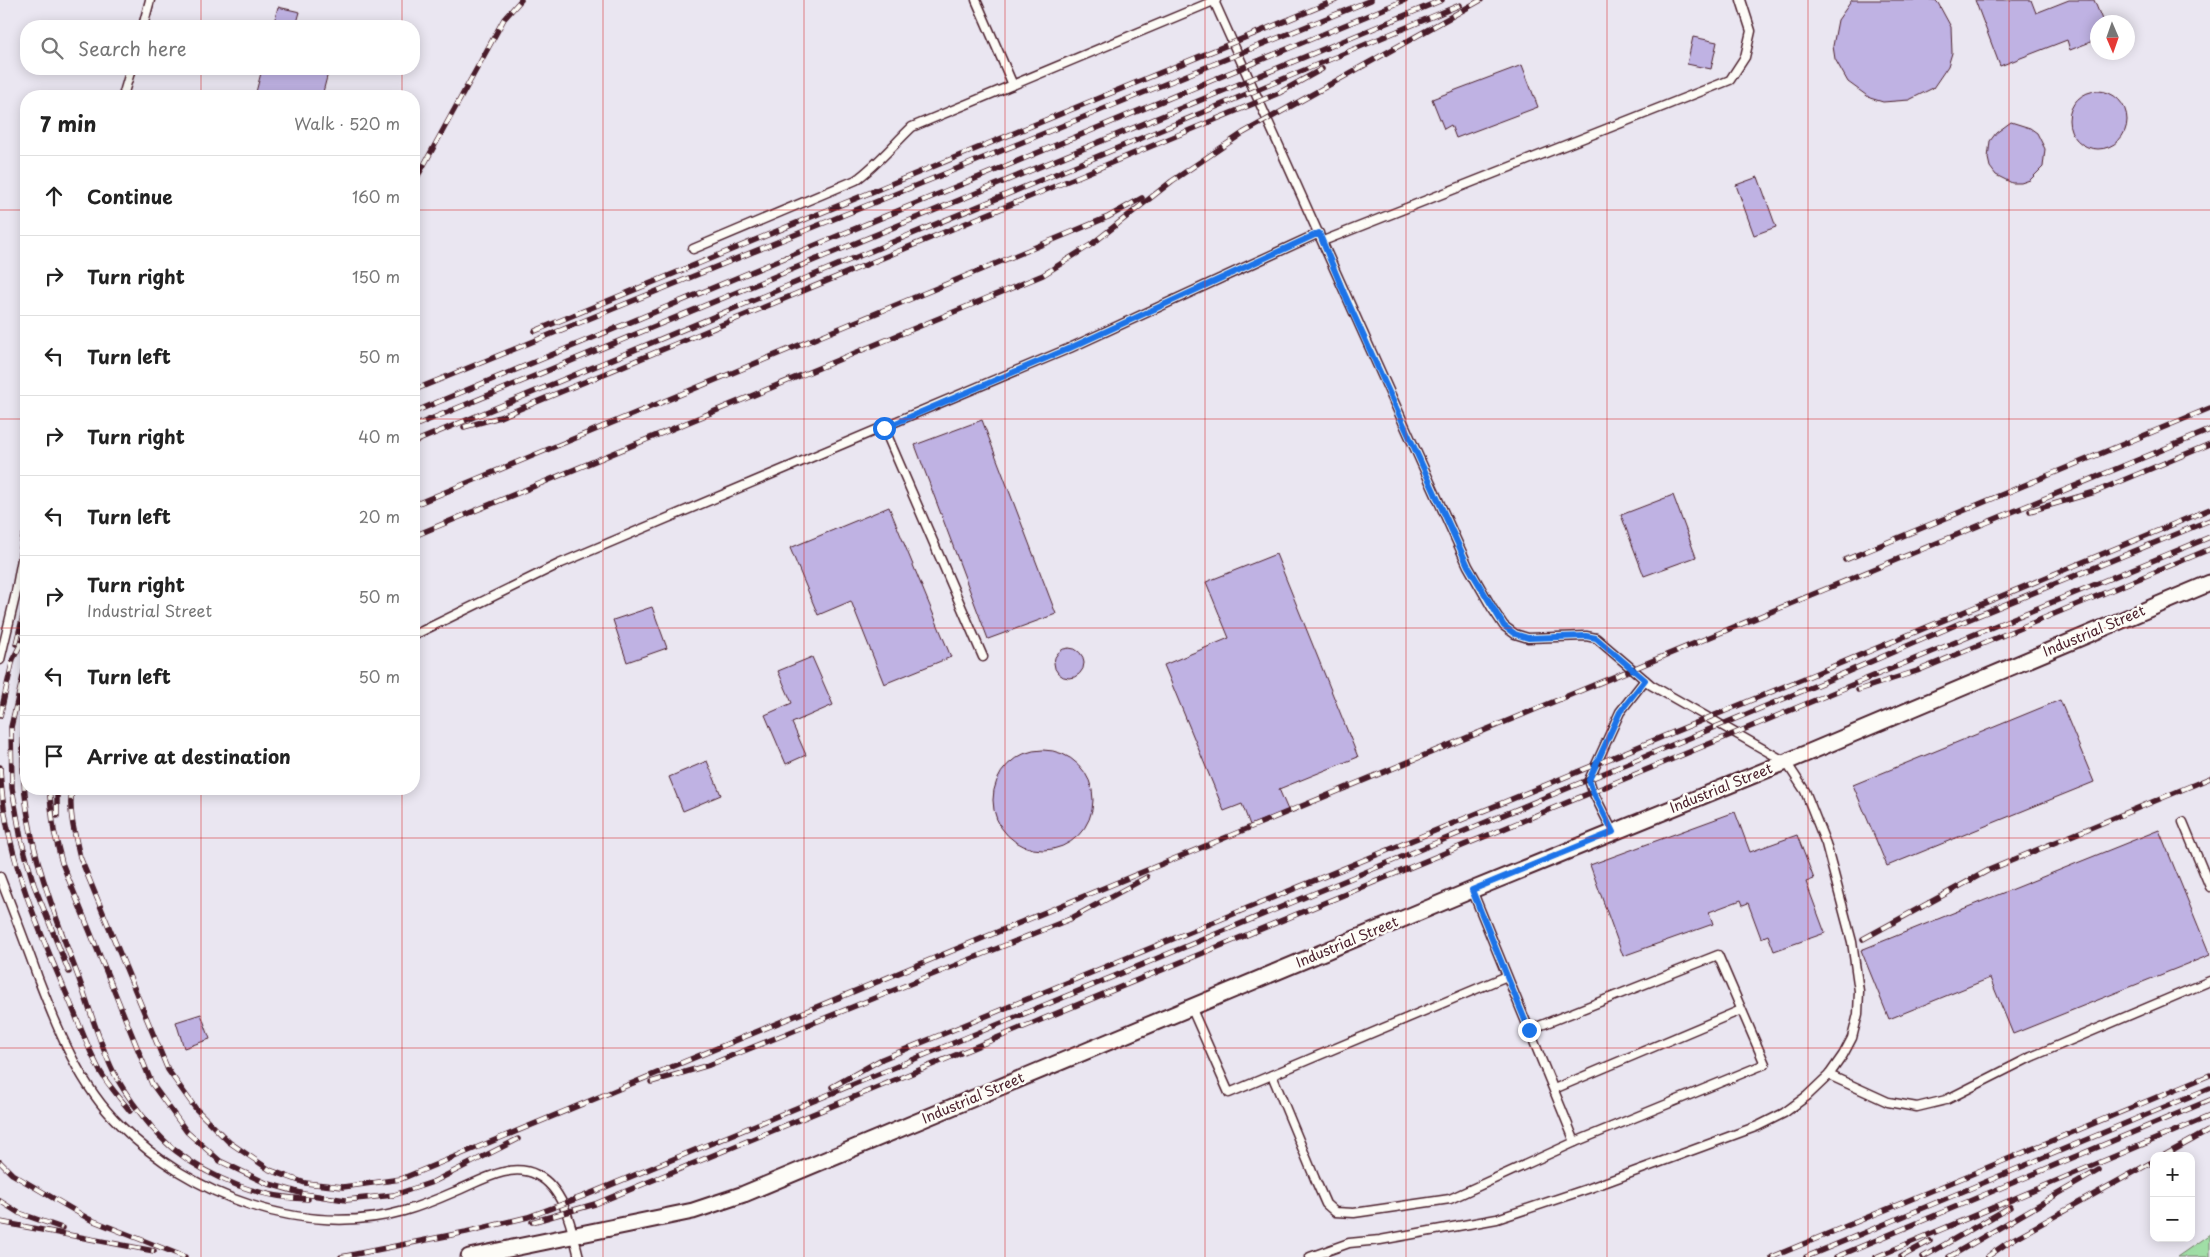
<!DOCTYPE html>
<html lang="en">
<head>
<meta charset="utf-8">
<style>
  :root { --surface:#fff; --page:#f6f6f6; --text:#222; --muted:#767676; --line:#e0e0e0 }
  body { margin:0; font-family:"Playpen Sans",sans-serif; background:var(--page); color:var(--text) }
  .controls { position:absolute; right:15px; bottom:15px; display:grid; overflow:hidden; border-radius:10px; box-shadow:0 2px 12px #0003 }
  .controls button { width:45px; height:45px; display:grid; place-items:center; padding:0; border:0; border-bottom:1px solid var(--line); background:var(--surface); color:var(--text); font:25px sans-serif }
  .compass { position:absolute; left:2090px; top:15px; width:45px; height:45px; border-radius:50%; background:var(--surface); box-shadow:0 2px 12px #0003; rotate:178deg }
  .stop { position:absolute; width:15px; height:15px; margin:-11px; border:4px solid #1a73e8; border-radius:50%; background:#fff }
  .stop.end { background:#1a73e8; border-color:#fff; box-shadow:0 1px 5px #0008 }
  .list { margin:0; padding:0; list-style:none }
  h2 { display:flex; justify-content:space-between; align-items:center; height:65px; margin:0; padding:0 20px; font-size:21px }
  h2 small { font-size:16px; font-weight:400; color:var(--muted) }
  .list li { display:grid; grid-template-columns:32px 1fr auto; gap:15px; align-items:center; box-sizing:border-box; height:80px; padding:0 20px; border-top:1px solid var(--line) }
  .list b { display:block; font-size:19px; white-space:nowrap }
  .list p { margin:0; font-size:16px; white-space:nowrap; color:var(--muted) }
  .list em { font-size:16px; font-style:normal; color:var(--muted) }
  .icon { flex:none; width:28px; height:28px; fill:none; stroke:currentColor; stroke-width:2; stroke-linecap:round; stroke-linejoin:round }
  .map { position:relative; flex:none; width:2210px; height:1257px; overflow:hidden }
  .search { position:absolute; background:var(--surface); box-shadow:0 2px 12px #0003; left:20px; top:20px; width:400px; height:55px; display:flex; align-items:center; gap:12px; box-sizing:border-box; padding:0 18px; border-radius:20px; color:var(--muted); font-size:19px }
  .panel { position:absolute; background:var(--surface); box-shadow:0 2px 12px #0003; left:20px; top:90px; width:400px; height:705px; border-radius:20px }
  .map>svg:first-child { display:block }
  .green { fill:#a0dea6; stroke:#757e68 }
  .building { fill:#bfb2e3; stroke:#4a1f2b }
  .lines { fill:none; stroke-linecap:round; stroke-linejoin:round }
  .service-casing { stroke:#4a1f2b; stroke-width:11 }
  .minor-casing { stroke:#4a1f2b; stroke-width:19 }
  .service { stroke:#fdfcf7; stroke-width:8 }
  .minor { stroke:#fdfcf7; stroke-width:15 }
  .rail-casing { stroke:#4a1f2b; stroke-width:5.5 }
  .rail { stroke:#fdfcf7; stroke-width:4; stroke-dasharray:11; stroke-linecap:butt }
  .route { stroke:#1a73e8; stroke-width:6 }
  .grid { fill:none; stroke:#d62828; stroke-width:1; stroke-opacity:0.55 }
  .labels { text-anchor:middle; stroke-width:5; stroke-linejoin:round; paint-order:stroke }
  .street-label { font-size:14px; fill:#4a1f2b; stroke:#fdfcf7 }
</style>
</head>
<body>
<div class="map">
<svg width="2210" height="1257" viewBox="0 0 2210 1257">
  <rect width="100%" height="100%" fill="#eae6f1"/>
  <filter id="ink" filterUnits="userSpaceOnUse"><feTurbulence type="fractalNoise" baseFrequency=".02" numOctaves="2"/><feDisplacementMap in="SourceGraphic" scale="10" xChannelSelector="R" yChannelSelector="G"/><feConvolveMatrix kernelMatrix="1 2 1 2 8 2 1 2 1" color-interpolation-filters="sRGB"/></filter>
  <g filter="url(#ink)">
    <path class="green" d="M2210 1234V1257H2177Z"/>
    <g class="building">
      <path d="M1852 0H1935L1938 3 1951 27 1952 53 1948 66 1933 88 1909 100 1883 102 1870 98 1848 82 1835 59 1833 46 1838 20Z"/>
      <path d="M1975 0H2031L2036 13 2069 0H2094L2103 22H2098V39L2070 50 2067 40 2000 66Z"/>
      <path d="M278 7 300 12 296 26H273Z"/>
      <path d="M1693 37 1717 42 1711 69 1687 64Z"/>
      <path d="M1522 65 1538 107 1456 138 1451 125 1444 129 1432 99Z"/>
      <path d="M262 69H329L322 96H255Z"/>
      <circle cx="2098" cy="120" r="29"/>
      <path d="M2011 122 2030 128 2037 133 2045 149 2043 167 2030 180 2021 183H2012L1996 175 1990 167 1988 158 1990 141 1996 133Z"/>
      <path d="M1758 177 1776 227 1754 235 1736 185Z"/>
      <path d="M982 420 1056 614 988 639 915 445Z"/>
      <path d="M1673 495 1696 557 1644 576 1621 515Z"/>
      <path d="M889 507 951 657 884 684 851 601 818 615 790 548Z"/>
      <path d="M1276 554 1358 757 1279 789 1288 810 1250 825 1242 804 1224 811 1164 665 1229 638 1206 582Z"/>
      <path d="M652 607 667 648 627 662 613 620Z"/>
      <circle cx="1069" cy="663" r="15"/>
      <path d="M812 657 833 705 792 723 806 755 786 764 765 715 792 703 778 671Z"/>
      <path d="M2060 700 2094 782 1887 866 1853 785Z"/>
      <circle cx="1043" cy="800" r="50"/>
      <path d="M707 761 721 795 683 811 669 777Z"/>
      <path d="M1735 812 1750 852 1797 835 1814 879 1806 882 1825 933 1774 951 1768 935 1761 938 1748 903 1743 905 1741 900 1709 912 1713 924 1623 956 1590 865Z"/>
      <path d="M2159 830 2210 955 2013 1034 1990 978 1889 1019 1861 950Z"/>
      <path d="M201 1014 210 1039 184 1048 176 1022Z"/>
    </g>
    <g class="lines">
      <defs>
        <g id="service">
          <path d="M976 0 1013 85"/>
          <path d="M1214 1 1430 482 1468 566 1492 608 1504 626 1515 634 1528 638 1586 636 1596 638 1651 685 1786 762 1805 791 1826 844 1852 942 1859 991 1858 1014 1852 1038 1843 1055 1829 1075 1807 1096 1784 1113 1758 1126 1590 1188 1497 1219 1380 1240 1349 1243 1310 1257"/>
          <path d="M143 26 150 0"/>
          <path d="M123 96 131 69"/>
          <path d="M1323 241 1730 80 1745 57 1751 31 1741 0"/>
          <path d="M693 249 856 180C877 165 893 145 912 127L1216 0"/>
          <path d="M884 428 983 657"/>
          <path d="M414 635 559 564 1070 348 1319 233"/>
          <path d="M0 660 15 597 26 537"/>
          <path d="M2183 822 2210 887"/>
          <path d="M1613 832 1593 792 1589 780 1620 712 1645 680"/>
          <path d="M0 877C13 911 26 944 38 978 58 1030 79 1085 120 1125 190 1196 305 1239 404 1211 421 1206 438 1199 454 1192 479 1182 510 1161 537 1175 565 1189 572 1230 579 1257"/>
          <path d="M1472 890 1575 1142 1450 1199 1354 1213 1335 1212 1326 1204 1315 1179 1272 1075 1507 976"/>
          <path d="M1191 1007 1229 1093 1272 1075"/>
          <path d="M1529 1030 1718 955 1765 1064 1575 1142"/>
          <path d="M1829 1075 1888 1102 1917 1107 1946 1100 2031 1057 2210 981"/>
          <path d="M1554 1089 1741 1010"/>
        </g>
        <path id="minor" d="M469 1257 693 1211 744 1194 1472 890 1786 762 2210 583"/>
      </defs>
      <use href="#service" class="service-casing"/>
      <use href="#minor" class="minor-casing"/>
      <use href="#service" class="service"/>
      <use href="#minor" class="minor"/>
      <defs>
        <g id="rail">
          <path d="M414 183 504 19 521 0"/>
          <path d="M535 331 1336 0"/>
          <path d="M414 390 1371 0"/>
          <path d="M414 412 1405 0"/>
          <path d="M414 426 1442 0"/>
          <path d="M464 427 500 417 1279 93 1322 69"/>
          <path d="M414 442 1460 5"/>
          <path d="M414 505 1108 217 1142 198"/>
          <path d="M2030 511 2095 492 2210 444"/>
          <path d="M414 536 1043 275 1092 244 1172 181 1243 133 1481 0"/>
          <path d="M1845 560 2210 408"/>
          <path d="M16 644 26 604"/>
          <path d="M26 664 11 727 12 788 21 839 34 885 69 972"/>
          <path d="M1858 690 1917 671 2210 549"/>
          <path d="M26 712C23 727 23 742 23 757 23 838 51 904 79 979 90 1009 99 1042 113 1071 125 1095 155 1135 176 1151 213 1180 260 1198 308 1199"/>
          <path d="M0 716 13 659 26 634"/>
          <path d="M0 767C3 847 35 922 67 995 78 1020 87 1047 100 1071 108 1085 120 1098 130 1111"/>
          <path d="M49 789 54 831 62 863 152 1084 187 1132 220 1161 266 1183 304 1194 346 1200 394 1195 433 1182 518 1139"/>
          <path d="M72 789C68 811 75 835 80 857L168 1070 196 1109 229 1142 270 1170 305 1183 343 1187 401 1179 2210 430"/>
          <path d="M57 816V789"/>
          <path d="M1863 939 1989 870 2210 778"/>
          <path d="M651 1082 709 1065 1070 919 1147 877"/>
          <path d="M832 1087 882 1059 1817 673 2210 509"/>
          <path d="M2163 1156 2210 1130"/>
          <path d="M0 1162 12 1174 89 1219 185 1257"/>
          <path d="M0 1201 19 1213 62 1228"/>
          <path d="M0 1222 154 1251"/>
          <path d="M532 1222 595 1204 2210 537"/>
          <path d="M341 1257 466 1232 528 1217 584 1196 1824 682 1960 623 2210 520"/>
          <path d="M1772 1257 2210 1075"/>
          <path d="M1806 1257 2210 1088"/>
          <path d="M1836 1257 2210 1100"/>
          <path d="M1876 1257 2210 1116"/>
          <path d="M1901 1257 1930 1241"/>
          <path d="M1923 1257 2010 1207"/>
          <path d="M1949 1257 2099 1170"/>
          <path d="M1987 1257 2010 1241 2154 1161"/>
        </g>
      </defs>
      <use href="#rail" class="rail-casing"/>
      <use href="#rail" class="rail"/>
    </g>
  </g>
  <g class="lines" filter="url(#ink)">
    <path class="route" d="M884 428 1070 348 1319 233 1344 293 1468 566 1504 626 1515 634 1528 638 1586 636 1596 638 1645 680 1620 712 1589 780 1593 792 1613 832 1472 890 1529 1030"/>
  </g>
  <path class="grid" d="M201 0V26M402 0V26M603 0V1257M804 0V1257M1005 0V1257M1205 0V1257M1406 0V1257M1607 0V1257M1808 0V1257M2009 0V1257M201 69V96M402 69V96M0 210H26M414 210H2210M0 419H26M414 419H2210M0 628H26M414 628H2210M201 789V1257M402 789V1257M0 838H2210M0 1048H2210"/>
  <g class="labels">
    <g class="street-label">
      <text transform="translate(2094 631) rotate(-23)" y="5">Industrial Street</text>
      <text transform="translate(1721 788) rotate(-22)" y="5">Industrial Street</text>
      <text transform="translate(1347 942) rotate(-23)" y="5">Industrial Street</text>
      <text transform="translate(973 1098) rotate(-23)" y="5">Industrial Street</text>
    </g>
  </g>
</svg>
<div class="controls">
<button>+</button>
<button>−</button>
</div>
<svg class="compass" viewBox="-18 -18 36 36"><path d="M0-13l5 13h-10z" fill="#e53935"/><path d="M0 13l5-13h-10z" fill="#767676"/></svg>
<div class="stop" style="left:884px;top:428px"></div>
<div class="stop end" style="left:1529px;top:1030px"></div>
<div class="search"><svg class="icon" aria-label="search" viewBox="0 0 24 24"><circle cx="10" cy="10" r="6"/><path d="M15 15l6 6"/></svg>Search here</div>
<section class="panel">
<h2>7 min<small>Walk · 520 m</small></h2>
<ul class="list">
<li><svg class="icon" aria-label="ahead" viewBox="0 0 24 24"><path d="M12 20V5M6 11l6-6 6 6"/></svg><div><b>Continue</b></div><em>160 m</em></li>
<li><svg class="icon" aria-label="right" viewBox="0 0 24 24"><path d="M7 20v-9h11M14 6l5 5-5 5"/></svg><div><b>Turn right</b></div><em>150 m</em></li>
<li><svg class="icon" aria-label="left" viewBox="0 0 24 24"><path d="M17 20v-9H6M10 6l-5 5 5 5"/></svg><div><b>Turn left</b></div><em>50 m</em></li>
<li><svg class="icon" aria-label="right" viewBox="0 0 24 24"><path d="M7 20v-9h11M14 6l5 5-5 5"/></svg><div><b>Turn right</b></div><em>40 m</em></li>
<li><svg class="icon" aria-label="left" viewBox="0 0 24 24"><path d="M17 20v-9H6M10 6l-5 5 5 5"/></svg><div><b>Turn left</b></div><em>20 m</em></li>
<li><svg class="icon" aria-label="right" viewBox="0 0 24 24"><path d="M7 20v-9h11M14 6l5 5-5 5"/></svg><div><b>Turn right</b><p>Industrial Street</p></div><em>50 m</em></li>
<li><svg class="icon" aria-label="left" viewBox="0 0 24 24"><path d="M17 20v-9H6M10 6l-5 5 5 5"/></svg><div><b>Turn left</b></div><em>50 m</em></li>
<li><svg class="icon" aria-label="arrive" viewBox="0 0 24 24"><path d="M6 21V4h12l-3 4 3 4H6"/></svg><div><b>Arrive at destination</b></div></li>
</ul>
</section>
</div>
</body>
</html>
